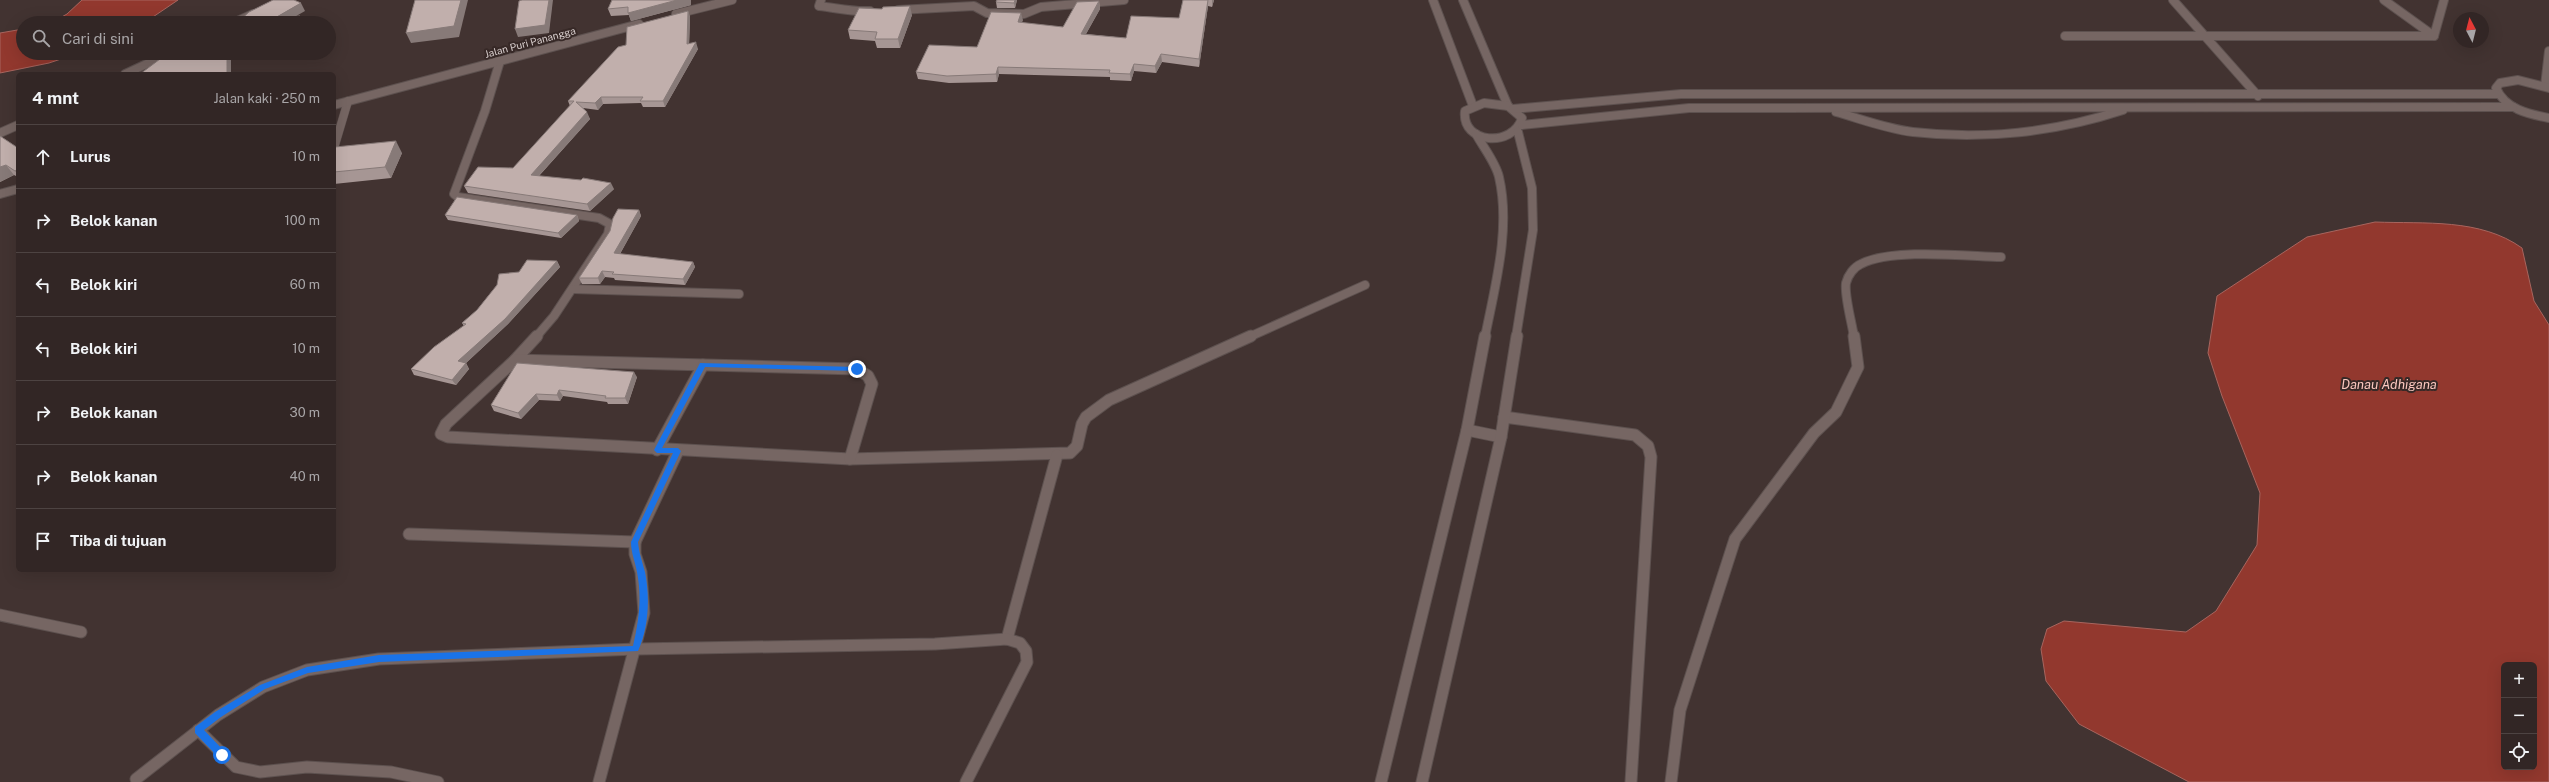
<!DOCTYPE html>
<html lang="id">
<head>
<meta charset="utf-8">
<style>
  :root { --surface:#322625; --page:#3a2e2d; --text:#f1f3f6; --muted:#a8a5a7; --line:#4d4342 }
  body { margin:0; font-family:"Public Sans",sans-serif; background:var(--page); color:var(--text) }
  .controls { position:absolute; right:12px; bottom:12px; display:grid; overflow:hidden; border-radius:6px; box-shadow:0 4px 16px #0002 }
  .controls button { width:36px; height:36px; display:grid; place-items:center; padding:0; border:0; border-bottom:1px solid var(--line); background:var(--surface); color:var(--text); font:20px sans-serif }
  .compass { position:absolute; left:2453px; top:12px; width:36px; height:36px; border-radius:50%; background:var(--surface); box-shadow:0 4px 16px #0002; rotate:353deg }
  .stop { position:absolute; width:12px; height:12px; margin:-9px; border:3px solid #1a73e8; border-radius:50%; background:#fff }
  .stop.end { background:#1a73e8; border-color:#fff; box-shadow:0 1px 4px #0008 }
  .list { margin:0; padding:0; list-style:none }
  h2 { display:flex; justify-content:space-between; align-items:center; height:52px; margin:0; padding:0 16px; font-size:17px }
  h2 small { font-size:13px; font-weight:400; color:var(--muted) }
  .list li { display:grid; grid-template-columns:26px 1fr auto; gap:12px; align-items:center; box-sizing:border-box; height:64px; padding:0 16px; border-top:1px solid var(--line) }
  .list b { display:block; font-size:15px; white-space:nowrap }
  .list em { font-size:13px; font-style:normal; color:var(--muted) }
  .icon { flex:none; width:22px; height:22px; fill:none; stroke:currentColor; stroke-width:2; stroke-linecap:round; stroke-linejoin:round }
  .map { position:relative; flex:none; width:2549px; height:782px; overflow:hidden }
  .search { position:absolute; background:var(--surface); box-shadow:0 4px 16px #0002; left:16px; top:16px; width:320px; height:44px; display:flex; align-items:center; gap:10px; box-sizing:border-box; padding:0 14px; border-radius:22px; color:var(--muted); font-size:15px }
  .panel { position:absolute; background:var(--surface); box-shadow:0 4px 16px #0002; left:16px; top:72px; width:320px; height:500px; border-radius:6px }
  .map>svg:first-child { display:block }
  .water { fill:#92382e; stroke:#a7655e; fill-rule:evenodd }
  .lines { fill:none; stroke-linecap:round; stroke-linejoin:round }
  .service-casing { stroke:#5d514f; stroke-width:9 }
  .minor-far1-casing { stroke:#5d514f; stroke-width:10 }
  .minor-casing { stroke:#5d514f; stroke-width:13 }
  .tertiary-casing { stroke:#5d514f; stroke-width:10 }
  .service { stroke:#766663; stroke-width:8 }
  .minor-far1 { stroke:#766663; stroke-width:8 }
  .minor { stroke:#766663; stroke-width:11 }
  .tertiary { stroke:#766663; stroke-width:8 }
  .wall { fill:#a69694 }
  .shaded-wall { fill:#877a78 }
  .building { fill:#c1afac; stroke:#877a78 }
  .route { fill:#1a73e8 }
  .labels { text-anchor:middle; stroke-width:4; stroke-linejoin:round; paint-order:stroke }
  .far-street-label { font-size:10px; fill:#d9cfce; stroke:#372927 }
  .water-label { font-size:13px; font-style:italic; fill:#fcc8bf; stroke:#372927 }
</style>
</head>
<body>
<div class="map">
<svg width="2549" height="782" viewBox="0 0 2549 782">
  <rect width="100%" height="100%" fill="#423331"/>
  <g class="water">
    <path d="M82 0H178L144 23H51L67 14Z"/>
    <path d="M23 29V53H79L49 63 0 73V33Z"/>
    <path d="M2375 222C2425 224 2480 218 2522 248L2534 301 2549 325V782H2189L2079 724 2046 681 2041 649 2047 629 2064 621 2186 632 2216 611 2257 545 2260 493 2222 396 2208 353 2217 296 2307 237ZM2504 665H2534V767H2504Z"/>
  </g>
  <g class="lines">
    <defs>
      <path id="service" d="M334 148 348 101"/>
      <g id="minor-far1">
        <path d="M821 0 819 6C837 8 852 12 870 11"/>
        <path d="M1433 0 1473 106"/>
        <path d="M1463 0 1508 106"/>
        <path d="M2173 0 2258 96"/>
        <path d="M2384 0 2434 36"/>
        <path d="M898 10 974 6 987 13 1024 14 1041 7 1124 0"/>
        <path d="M2065 36H2434L2444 0"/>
        <path d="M500 61 485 111 454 194 458 197 599 218 610 224 608 234 554 316 536 337"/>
        <path d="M2545 86 2549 51"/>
        <path d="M2549 88 2518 80 2500 83 2496 88C2505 109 2528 114 2549 118"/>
        <path d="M1484 103 1508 106 1522 118C1513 148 1461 144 1465 111Z"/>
        <path d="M1513 109 1681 94H2497"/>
        <path d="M1836 112C1861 119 1887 129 1913 132 1983 140 2056 132 2123 110"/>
        <path d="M1522 125 1689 108 2513 107"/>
        <path d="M1476 134C1483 147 1496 163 1499 177 1511 229 1495 286 1485 337"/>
        <path d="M573 289 739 294"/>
        <path d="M1249 337 1365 285"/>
        <path d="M1516 337 1533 230 1532 188 1518 132"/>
        <path d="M1854 337C1852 323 1844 295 1846 283 1848 275 1854 267 1861 264 1892 248 1965 256 2001 257"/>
      </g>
      <g id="minor">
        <path d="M537 336 515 360 446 424 441 434 448 437 850 459 1070 453 1077 446 1082 424 1086 417 1109 400 1251 336"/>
        <path d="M515 360 857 369 868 376 872 384 850 459"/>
        <path d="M1504 417 1635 435 1648 446 1651 457 1631 782"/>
        <path d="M1467 430 1501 437"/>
        <path d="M657 450 703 365"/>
        <path d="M409 534 635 542 678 451"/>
        <path d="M0 615 81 632"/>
        <path d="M1007 639 1057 455"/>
        <path d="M198 730 236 767 260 772 307 767 391 772 438 782"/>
        <path d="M136 779 218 715 263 687 307 670 379 659 636 649 935 644 1007 639 1020 643 1026 651 1027 662 966 782"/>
        <path d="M599 782 644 613 641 572 635 554V542"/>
        <path d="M1381 782 1467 430 1485 336"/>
        <path d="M1422 782 1501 437 1517 336"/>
        <path d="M1671 782 1680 710 1735 539 1814 433 1836 412 1858 367 1854 336"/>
      </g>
      <g id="tertiary">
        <path d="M676 14 732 0"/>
        <path d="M233 23 253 14"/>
        <path d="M125 74 170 53"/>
        <path d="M334 105 639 24"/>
        <path d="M0 133 18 125"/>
        <path d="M0 194 18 189"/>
      </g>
    </defs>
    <use href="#service" class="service-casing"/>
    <use href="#minor-far1" class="minor-far1-casing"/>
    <use href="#minor" class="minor-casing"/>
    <use href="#tertiary" class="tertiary-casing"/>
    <use href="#service" class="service"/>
    <use href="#minor-far1" class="minor-far1"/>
    <use href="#minor" class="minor"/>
    <use href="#tertiary" class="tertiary"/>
  </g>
  <g class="wall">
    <path d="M612 0H691V5L631 21 629 15 611 16 608 9Z"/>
    <path d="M997 0H1017L1015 8H997L996 2Z"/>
    <path d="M1183 0H1214L1212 7 1208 6 1199 67 1162 62 1156 73 1134 71 1131 81 1110 80V77L999 74 997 82 949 83 918 79 916 72 977 47 1023 20 1021 23 1063 27 1099 1 1100 9 1086 34 1126 38 1179 18Z"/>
    <path d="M882 9 912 15 900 48H877L875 41 850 39 848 30Z"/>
    <path d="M688 11 690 17 689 43 698 49 665 107H643L641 103 603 104 598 110 583 108 590 119 539 176 614 189 590 211 468 193 464 186 513 168 570 106 568 101 626 45Z"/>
    <path d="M203 53H272L268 57 231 58V74H140L202 54Z"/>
    <path d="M0 136 18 148V177L14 175 0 182Z"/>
    <path d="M334 149 402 153 391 178 334 184Z"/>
    <path d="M639 210 641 216 620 254 693 262 695 267 685 285 615 280 614 278 605 277 600 284H582L579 278Z"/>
    <path d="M445 215H577L579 221 561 238 448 220Z"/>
    <path d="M557 261 560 267 508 324 466 363 469 369 456 385 414 375 411 369 464 326 462 323 477 310 497 285 519 272Z"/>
    <path d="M517 363 637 377 628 404H608L607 402 563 396 560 401 539 400 521 419 494 411 491 405Z"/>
  </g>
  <g class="shaded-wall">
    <path d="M461 0H468L459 37 411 43 406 33Z"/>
    <path d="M549 0H553L549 33 518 37 515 29Z"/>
    <path d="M677 0H691V5L631 21 628 13Z"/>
    <path d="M1015 0H1017L1015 8 1014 3Z"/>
    <path d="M1208 0V6L1199 67V59Z"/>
    <path d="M1212 0H1214L1212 7Z"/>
    <path d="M1099 1 1100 9 1082 41 1081 34Z"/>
    <path d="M301 3 305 11 284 23 275 18Z"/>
    <path d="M910 6 912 15 900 48 898 39Z"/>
    <path d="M688 11 690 17 689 50 687 44Z"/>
    <path d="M1021 13 1023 20 1019 30 1018 22Z"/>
    <path d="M300 16 304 23H292Z"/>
    <path d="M696 42 698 49 665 107 663 101Z"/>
    <path d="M227 53H228L231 58V74H227Z"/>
    <path d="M266 53H272L268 57Z"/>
    <path d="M1161 54 1162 62 1156 73 1155 66Z"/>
    <path d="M1134 64V71L1131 81 1130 74Z"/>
    <path d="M998 67 999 74 997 82 996 74Z"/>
    <path d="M601 97 603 104 598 110 595 103Z"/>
    <path d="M587 112 590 119 534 181 531 175Z"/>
    <path d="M396 141 402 153 391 178 385 167Z"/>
    <path d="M6 165 14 175 0 182V167Z"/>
    <path d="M18 169V174L15 171Z"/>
    <path d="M611 183 614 189 590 211 587 204Z"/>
    <path d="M639 210 641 216 617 259 614 253Z"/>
    <path d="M577 215 579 221 561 238 558 233Z"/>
    <path d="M557 261 560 267 508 324 466 363 469 369 456 385 452 380 458 361Z"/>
    <path d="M693 262 695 267 685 285 683 279Z"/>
    <path d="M602 271 605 277 600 284 598 278Z"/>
    <path d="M634 372 637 377 628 404 625 398Z"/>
    <path d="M559 390 563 396 560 401 557 395Z"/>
    <path d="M536 394 539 400 521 419 518 413Z"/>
  </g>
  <g class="building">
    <path d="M273 0H294L301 3 275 18 300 16 292 23H237L249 12Z"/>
    <path d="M415 0H461L454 26 406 33Z"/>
    <path d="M522 0H549L545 25 515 29 519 1Z"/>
    <path d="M612 0H677L628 13V7L608 9Z"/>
    <path d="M997 0H1015L1014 3 996 2Z"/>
    <path d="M1183 0H1208L1199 59 1161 54 1155 66 1134 64 1130 74 1109 73 1110 70 998 67 996 74 947 76 916 72 929 45 977 47 991 12 1021 13 1018 22 1063 27 1077 2 1099 1 1081 34 1126 38 1131 16 1179 18Z"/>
    <path d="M910 6 898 39H875L877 32 848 30 859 8 882 9 883 7Z"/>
    <path d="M688 11 687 44 696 42 663 101H640L643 97H601L595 103 576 102 587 112 531 175 581 180 583 178 611 183 587 204 464 186 478 167 513 168 574 101H568L618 47 626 45 627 27Z"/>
    <path d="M168 53H192L202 54 203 53H227V74H140Z"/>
    <path d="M0 136 18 148V169L15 171 6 165 0 167Z"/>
    <path d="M396 141 385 167 334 172V149L335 147Z"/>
    <path d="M457 197 577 215 558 233 445 215Z"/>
    <path d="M618 209 639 210 614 253 693 262 683 279 612 274 614 272 602 271 598 278H579L610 231 613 218Z"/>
    <path d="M527 260 557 261 505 319 458 361 466 363 452 380 411 369 434 347 466 324 462 323 477 310 497 285 499 274 519 272Z"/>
    <path d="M517 363 634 372 625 398H605L606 396 559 390 557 395 536 394 518 413 491 405Z"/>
  </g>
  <path class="route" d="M700 363 857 367 860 369 857 371 705 367 662 448H678L681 451 638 542C639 553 642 561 645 572 650 597 649 627 638 651L379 662 308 673 265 689 221 717 204 730 225 752V758H219L195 733V727L215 712 260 685 307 667 379 655 633 646C639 620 642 598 637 572 635 561 631 553 631 542L673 453H657L654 450Z"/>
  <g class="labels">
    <g class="far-street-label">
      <text transform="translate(530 42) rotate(-15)" y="4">Jalan Puri Panangga</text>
    </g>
    <g class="water-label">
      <text x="2389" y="389">Danau Adhigana</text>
    </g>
  </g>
</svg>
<div class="controls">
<button>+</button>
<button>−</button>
<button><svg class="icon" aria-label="locate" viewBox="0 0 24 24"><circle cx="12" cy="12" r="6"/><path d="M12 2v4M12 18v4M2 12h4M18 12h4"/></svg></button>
</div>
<svg class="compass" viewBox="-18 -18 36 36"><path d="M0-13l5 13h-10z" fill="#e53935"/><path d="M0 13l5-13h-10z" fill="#a8a5a7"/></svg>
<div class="stop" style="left:222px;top:755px"></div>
<div class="stop end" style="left:857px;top:369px"></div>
<div class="search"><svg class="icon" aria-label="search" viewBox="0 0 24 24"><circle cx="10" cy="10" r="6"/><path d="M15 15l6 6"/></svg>Cari di sini</div>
<section class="panel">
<h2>4 mnt<small>Jalan kaki · 250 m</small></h2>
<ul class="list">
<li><svg class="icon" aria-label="ahead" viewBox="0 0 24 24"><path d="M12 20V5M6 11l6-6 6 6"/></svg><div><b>Lurus</b></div><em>10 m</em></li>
<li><svg class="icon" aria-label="right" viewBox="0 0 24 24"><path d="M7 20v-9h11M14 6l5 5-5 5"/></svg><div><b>Belok kanan</b></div><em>100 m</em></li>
<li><svg class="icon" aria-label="left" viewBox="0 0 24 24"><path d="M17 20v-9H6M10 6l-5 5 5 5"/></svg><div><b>Belok kiri</b></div><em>60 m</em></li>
<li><svg class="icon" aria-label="left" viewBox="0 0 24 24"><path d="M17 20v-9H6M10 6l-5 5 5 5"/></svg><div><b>Belok kiri</b></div><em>10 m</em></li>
<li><svg class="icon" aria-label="right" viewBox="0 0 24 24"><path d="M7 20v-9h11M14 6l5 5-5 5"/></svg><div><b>Belok kanan</b></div><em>30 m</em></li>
<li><svg class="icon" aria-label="right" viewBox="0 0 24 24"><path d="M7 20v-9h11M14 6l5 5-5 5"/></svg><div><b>Belok kanan</b></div><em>40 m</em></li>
<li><svg class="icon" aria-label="arrive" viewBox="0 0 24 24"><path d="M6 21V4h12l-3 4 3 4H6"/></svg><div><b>Tiba di tujuan</b></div></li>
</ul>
</section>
</div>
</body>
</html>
